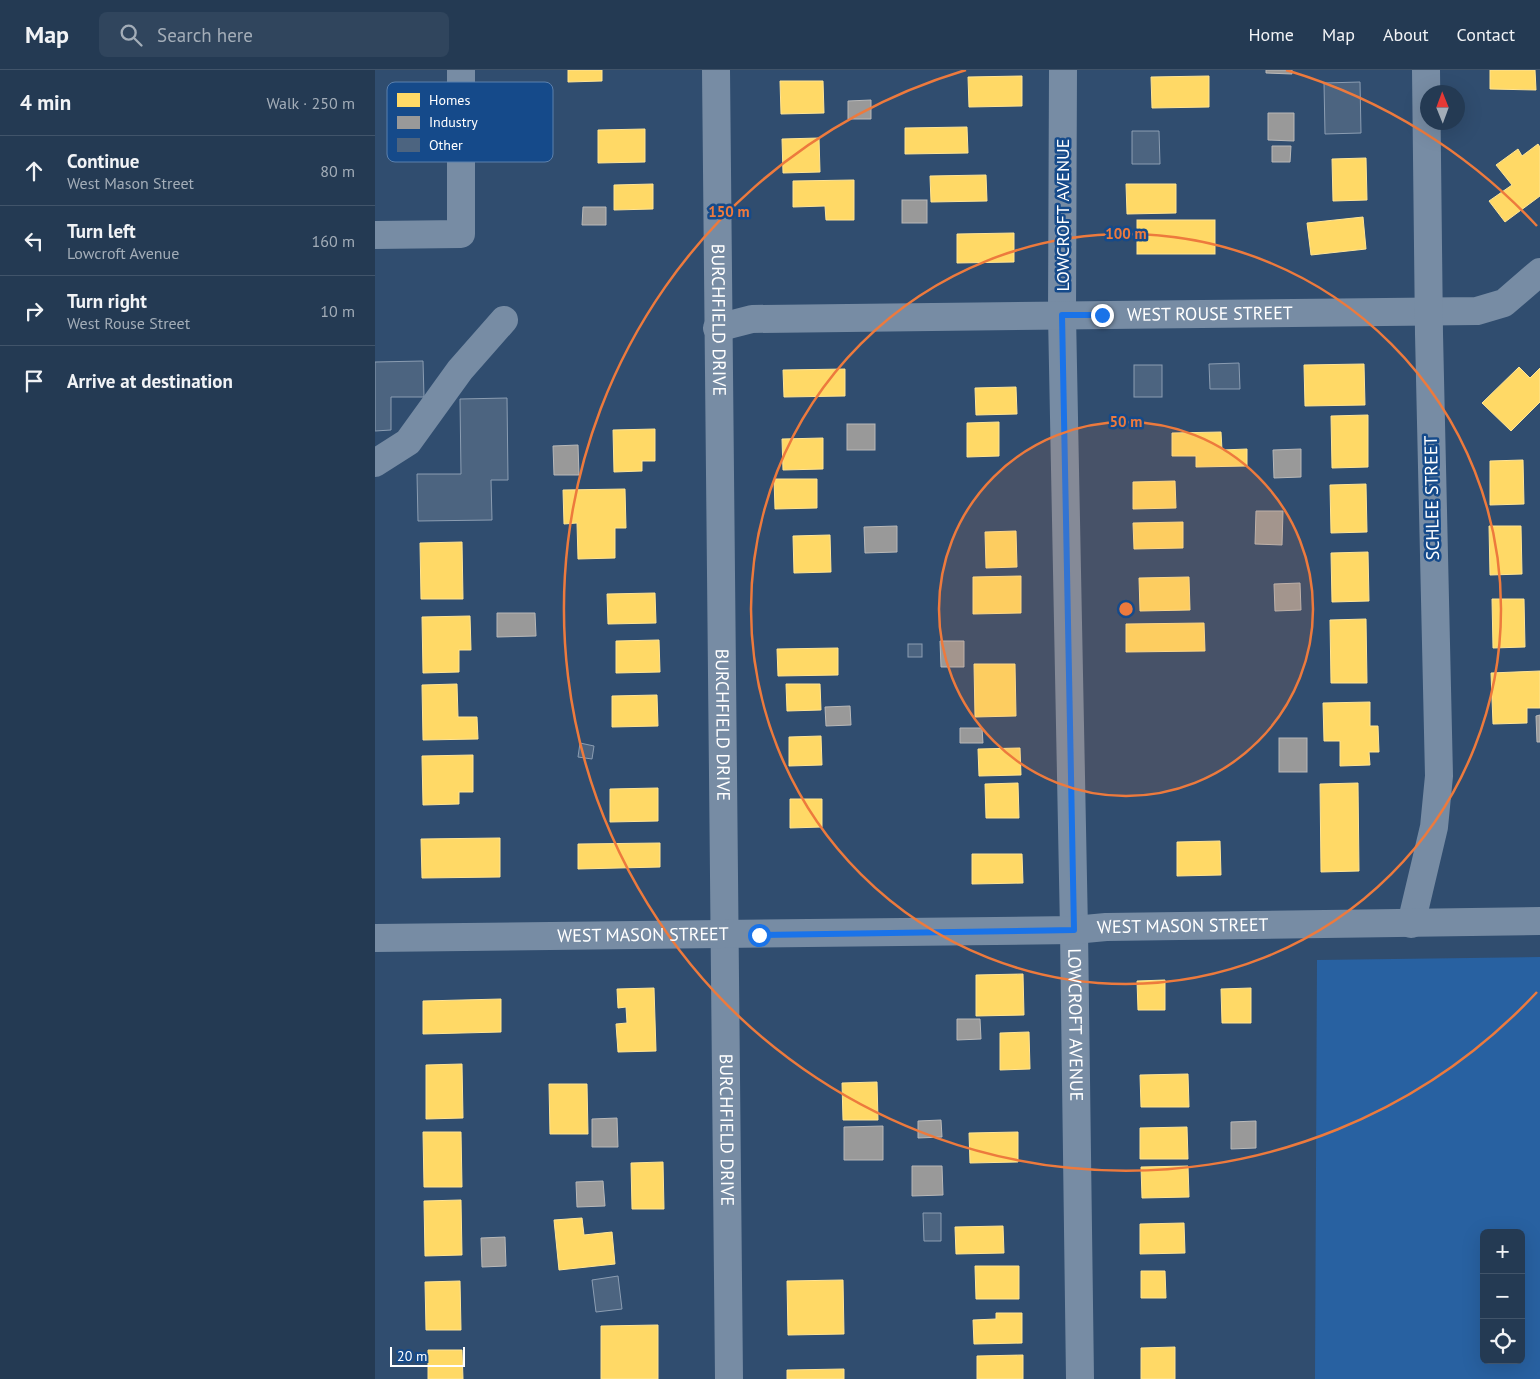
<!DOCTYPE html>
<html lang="en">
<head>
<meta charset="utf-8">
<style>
  :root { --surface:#243a53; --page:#30455d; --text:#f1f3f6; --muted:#a3adb8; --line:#41546a }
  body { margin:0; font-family:"PT Sans",sans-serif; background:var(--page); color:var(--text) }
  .controls { position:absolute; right:15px; bottom:15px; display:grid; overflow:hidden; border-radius:8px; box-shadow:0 5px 20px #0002 }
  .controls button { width:45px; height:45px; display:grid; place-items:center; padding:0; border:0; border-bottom:1px solid var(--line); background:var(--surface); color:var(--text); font:25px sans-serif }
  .compass { position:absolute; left:1045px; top:15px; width:45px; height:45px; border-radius:50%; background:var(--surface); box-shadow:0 5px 20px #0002; rotate:359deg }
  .scale { position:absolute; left:15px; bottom:12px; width:75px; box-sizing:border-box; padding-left:5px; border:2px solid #fff; border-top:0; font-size:14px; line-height:18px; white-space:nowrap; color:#fff; -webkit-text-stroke:4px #154a8a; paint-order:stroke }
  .stop { position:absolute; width:15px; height:15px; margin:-11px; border:4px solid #1a73e8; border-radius:50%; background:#fff }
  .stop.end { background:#1a73e8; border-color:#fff; box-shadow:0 1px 5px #0008 }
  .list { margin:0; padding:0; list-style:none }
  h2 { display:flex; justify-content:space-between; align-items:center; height:65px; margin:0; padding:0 20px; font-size:21px }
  h2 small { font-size:16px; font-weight:400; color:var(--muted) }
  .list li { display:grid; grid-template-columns:32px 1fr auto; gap:15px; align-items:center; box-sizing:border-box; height:70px; padding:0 20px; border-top:1px solid var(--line) }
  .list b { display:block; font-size:19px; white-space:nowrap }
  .list p { margin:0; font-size:16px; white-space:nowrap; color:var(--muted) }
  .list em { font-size:16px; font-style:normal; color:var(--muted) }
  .icon { flex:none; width:28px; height:28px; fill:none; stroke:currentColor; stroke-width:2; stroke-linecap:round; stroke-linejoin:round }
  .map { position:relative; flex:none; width:1165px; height:1309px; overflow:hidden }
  header { display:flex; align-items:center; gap:30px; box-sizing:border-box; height:70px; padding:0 25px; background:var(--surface); border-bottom:1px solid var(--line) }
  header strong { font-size:24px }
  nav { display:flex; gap:28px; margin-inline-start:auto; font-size:18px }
  .search { width:350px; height:45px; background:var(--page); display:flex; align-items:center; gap:12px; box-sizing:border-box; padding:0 18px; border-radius:8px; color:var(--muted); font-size:19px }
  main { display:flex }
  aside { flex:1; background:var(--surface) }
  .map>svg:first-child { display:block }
  .green { fill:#2861a1; fill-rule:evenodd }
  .homes { fill:#ffd966; stroke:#ffe494 }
  .industry { fill:#999; stroke:#b8b8b8 }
  .building { fill:#4c6480; stroke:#8b9db2 }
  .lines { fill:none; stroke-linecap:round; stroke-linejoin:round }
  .minor { stroke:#778ca4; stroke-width:28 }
  .route { stroke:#1a73e8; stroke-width:6 }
  .ring { fill:none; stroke:#ed7a3d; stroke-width:2.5 }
  .labels { text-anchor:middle; stroke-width:5; stroke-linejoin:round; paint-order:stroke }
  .street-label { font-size:18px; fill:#fff; stroke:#154a8a }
  .key { fill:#154a8a; stroke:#5b80ad; stroke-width:1 }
  .key-label { font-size:14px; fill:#fff }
  .centre { fill:#ed7a3d; stroke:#154a8a; stroke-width:2.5 }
  .ring-label { font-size:15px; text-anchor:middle; font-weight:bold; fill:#ed7a3d; stroke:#154a8a; stroke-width:5; stroke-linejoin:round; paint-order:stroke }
</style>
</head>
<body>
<header>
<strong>Map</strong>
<div class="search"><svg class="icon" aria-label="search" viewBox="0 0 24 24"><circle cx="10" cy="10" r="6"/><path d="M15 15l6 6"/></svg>Search here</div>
<nav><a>Home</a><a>Map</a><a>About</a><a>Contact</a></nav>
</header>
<main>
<aside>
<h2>4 min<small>Walk · 250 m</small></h2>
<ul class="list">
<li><svg class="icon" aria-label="ahead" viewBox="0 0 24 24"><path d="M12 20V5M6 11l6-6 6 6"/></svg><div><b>Continue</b><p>West Mason Street</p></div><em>80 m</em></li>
<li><svg class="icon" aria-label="left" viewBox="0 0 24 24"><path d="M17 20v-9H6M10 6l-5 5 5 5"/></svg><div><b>Turn left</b><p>Lowcroft Avenue</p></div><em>160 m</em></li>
<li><svg class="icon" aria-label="right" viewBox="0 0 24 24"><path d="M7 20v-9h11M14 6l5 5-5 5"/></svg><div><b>Turn right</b><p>West Rouse Street</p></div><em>10 m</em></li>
<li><svg class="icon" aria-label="arrive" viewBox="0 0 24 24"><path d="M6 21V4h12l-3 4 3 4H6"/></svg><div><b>Arrive at destination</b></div></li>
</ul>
</aside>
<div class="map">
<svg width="1165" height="1309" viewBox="0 0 1165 1309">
  <rect width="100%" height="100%" fill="#304d6f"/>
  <path class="green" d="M1165 887V1309H940L942 890ZM1109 1163H1146V1290H1109Z"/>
  <g class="homes">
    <path d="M193 0H227V11L193 12Z"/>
    <path d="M1115 0H1160L1161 20 1115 19Z"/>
    <path d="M647 6V36L594 37 593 7Z"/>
    <path d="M834 6V37L777 38 776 7Z"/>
    <path d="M405 11H448L449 43 406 44Z"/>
    <path d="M592 57 593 83 530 84V58Z"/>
    <path d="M270 59V92L223 93V60Z"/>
    <path d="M444 68 445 102 408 103 407 69Z"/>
    <path d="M1163 74 1165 77V126L1130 152 1114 131 1137 115 1121 95 1143 79 1147 86Z"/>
    <path d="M991 88 992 130 958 131 957 89Z"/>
    <path d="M611 105 612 131 556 132 555 106Z"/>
    <path d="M479 110V150H451L450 136 418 137V111Z"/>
    <path d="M278 114V139L239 140V115Z"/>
    <path d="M751 114H801V143L752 144Z"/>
    <path d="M988 147 991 179 936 185 932 153Z"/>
    <rect x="762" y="150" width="78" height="34"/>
    <path d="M639 163V192L582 193V164Z"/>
    <path d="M989 294 990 335 930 336 929 295Z"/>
    <path d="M1144 297 1155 308 1165 298V332L1136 361 1107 333Z"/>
    <path d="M470 299V326L409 327 408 300Z"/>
    <path d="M641 317 642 344 601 345 600 318Z"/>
    <path d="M993 345V397L957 398 956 346Z"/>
    <path d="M624 352V386L592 387V353Z"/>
    <path d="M280 359V391H267V401L239 402 238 360Z"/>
    <path d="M846 362 847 380 872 379V396L821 397V386H797V363Z"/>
    <path d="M448 368V399L408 400 407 369Z"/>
    <path d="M1148 390 1149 434 1115 435V391Z"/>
    <path d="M399 409H442V438L400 439Z"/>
    <path d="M800 411 801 438 758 439V412Z"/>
    <path d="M991 414 992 462 956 463 955 415Z"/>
    <path d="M250 419 251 458H240V488L203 489 202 453 189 454 188 420Z"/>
    <path d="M808 452V478L759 479 758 453Z"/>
    <path d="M1114 456H1146L1147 504 1115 505Z"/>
    <path d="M641 461 642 497 611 498 610 462Z"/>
    <path d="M455 465 456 502 419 503 418 466Z"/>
    <path d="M87 472 88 529H46L45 473Z"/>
    <path d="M993 482 994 531 957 532 956 483Z"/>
    <path d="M646 506V543L598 544V507Z"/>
    <path d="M814 507 815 540 765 541 764 508Z"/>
    <path d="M280 523 281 553 233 554 232 524Z"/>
    <path d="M1117 529H1149L1150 577 1118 578Z"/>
    <path d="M95 546 96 580H84V602L48 603 47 547Z"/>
    <path d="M991 549 992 613H956L955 550Z"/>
    <path d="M829 553 830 581 751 582V554Z"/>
    <path d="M284 570 285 602 241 603V571Z"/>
    <path d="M463 578V605L403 606 402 579Z"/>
    <path d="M599 594H640L641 646 600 647Z"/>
    <path d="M1165 601V638H1152V653L1118 654 1116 603Z"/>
    <path d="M82 614 83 647H102L103 669 48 670 47 615Z"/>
    <path d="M411 614H445L446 640 412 641Z"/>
    <path d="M282 625 283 656 237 657V626Z"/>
    <path d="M995 632V656H1003L1004 682H994L995 695 965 696V671H949L948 633Z"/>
    <path d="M446 666 447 695 414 696V667Z"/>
    <path d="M645 678 646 705 604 706 603 679Z"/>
    <path d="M98 685V722H84V734L48 735 47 686Z"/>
    <path d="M643 713 644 748H611L610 714Z"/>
    <path d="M983 713 984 801 946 802 945 714Z"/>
    <path d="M283 718V751L235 752V719Z"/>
    <path d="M415 729H447V757L415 758Z"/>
    <path d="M125 768V807L47 808 46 769Z"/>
    <path d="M845 771 846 805 802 806V772Z"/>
    <path d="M285 773V797L203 799V774Z"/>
    <path d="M597 784H647L648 813 597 814Z"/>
    <path d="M648 904 649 945 601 946V905Z"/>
    <path d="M790 910V940H763L762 911Z"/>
    <path d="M279 918 281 981 243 982 241 954 252 953 251 937 243 938 242 919Z"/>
    <path d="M876 918V953H847L846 919Z"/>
    <path d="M126 929V962L48 964V931Z"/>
    <path d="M654 962 655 999 625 1000V963Z"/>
    <path d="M87 994 88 1048 51 1049V995Z"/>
    <path d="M813 1004 814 1037H766L765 1005Z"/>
    <path d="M502 1012 503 1050H468L467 1013Z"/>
    <path d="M174 1014H212L213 1064H175Z"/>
    <path d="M812 1057 813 1089H765V1058Z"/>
    <path d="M48 1062H86L87 1117H49Z"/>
    <path d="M643 1062V1092L595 1093 594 1063Z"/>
    <path d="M288 1092 289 1139H257L256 1093Z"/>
    <path d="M813 1096 814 1127 767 1128 766 1097Z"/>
    <path d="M86 1130 87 1185 50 1186 49 1131Z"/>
    <path d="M207 1148 209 1165 237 1162 240 1194 184 1200 179 1150Z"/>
    <path d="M809 1153 810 1183 765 1184V1154Z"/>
    <path d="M628 1156 629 1183 581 1184 580 1157Z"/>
    <path d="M600 1196H644V1229H601Z"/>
    <path d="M766 1201H790L791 1228H766Z"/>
    <path d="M468 1210 469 1264 413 1265 412 1211Z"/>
    <path d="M85 1211 86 1260H51L50 1212Z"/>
    <path d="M621 1243H647V1273L599 1274 598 1250 621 1249Z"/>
    <path d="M283 1255V1309H226V1256Z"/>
    <path d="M800 1277V1309H766V1278Z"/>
    <path d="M53 1280H87L88 1309H53Z"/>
    <path d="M648 1285V1309H602V1286Z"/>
    <path d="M469 1299V1309H412V1300Z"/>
  </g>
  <g class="industry">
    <path d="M891 0H917V4L891 3Z"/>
    <path d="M496 30V49H473V31Z"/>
    <path d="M893 43H919V71L893 70Z"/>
    <path d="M897 76H916L915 92H897Z"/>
    <rect x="527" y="130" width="25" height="23"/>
    <path d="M208 137H231V155H207Z"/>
    <rect x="472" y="354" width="28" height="26"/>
    <path d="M203 375 204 405H179L178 376Z"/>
    <path d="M926 379V407L899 408 898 380Z"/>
    <path d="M881 441H908L907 475 880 474Z"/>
    <path d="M522 456V482L490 483 489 457Z"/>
    <path d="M925 513 926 540 900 541 899 514Z"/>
    <path d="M122 543H160L161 566 122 567Z"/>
    <path d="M565 571H589V597H566Z"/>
    <path d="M475 636 476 655 451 656 450 637Z"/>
    <path d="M1165 645V672H1162L1161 646Z"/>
    <path d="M585 658H607L608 673H585Z"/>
    <rect x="904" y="668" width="28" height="34"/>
    <path d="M582 949H605L606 969 582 970Z"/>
    <path d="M242 1048 243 1077H217V1049Z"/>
    <path d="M566 1050 567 1067 543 1068V1051Z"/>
    <path d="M881 1051V1078L856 1079V1052Z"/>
    <path d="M508 1056V1090H469V1057Z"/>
    <path d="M537 1096H567L568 1125 537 1126Z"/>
    <path d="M228 1111 230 1136 202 1137 201 1112Z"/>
    <path d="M130 1167 131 1196 107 1197 106 1168Z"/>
  </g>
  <g class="building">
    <path d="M985 12 986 63 950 64 949 13Z"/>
    <path d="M757 61H784L785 94H757Z"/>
    <path d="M48 291 49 327H16V360L0 361V292Z"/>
    <path d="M864 293 865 319H835L834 294Z"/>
    <rect x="759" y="295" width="28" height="32"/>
    <path d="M132 328 133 410H116L117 450 43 451 42 404H86L85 329Z"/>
    <rect x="533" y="574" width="14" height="13"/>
    <path d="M205 673 219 676 217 689 203 687Z"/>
    <path d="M548 1143H566V1171H549Z"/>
    <path d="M243 1206 247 1239 221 1242 217 1210Z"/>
  </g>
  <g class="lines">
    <g class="minor">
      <path id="s1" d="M341 0 354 1309"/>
      <path id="s2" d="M688 0 687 245 699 860 705 1309"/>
      <path d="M0 165 86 164V0"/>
      <path id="s3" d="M342 258 377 249 1102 241 1129 233 1165 202"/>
      <path d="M0 393 33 372 85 300 129 250"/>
      <path d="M1036 854 1059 757 1064 706 1054 264 1051 0"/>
      <path id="s4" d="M0 868 699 860 731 857 1165 851"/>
    </g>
  </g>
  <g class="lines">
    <path class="route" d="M384 865 699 860 687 245H727"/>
  </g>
  <circle cx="751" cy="539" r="187" fill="#ed7a3d" fill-opacity=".12"/>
  <g class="ring">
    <circle cx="751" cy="539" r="187"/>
    <circle cx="751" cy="539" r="375"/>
    <path d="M1162 922A562 562 0 1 1 591 0M911 0A562 562 0 0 1 1162 156"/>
  </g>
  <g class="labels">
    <g class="street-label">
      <text transform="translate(688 145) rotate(-90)" y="6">LOWCROFT AVENUE</text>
      <text dy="6" stroke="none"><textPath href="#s3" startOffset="494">WEST ROUSE STREET</textPath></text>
      <text dy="6" stroke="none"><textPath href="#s1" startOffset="250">BURCHFIELD DRIVE</textPath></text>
      <text transform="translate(1057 428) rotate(-91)" y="6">SCHLEE STREET</text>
      <text dy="6" stroke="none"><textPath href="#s1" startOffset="655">BURCHFIELD DRIVE</textPath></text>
      <text dy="6" stroke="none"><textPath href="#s4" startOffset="808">WEST MASON STREET</textPath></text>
      <text dy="6" stroke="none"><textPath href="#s4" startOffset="268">WEST MASON STREET</textPath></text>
      <text dy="6" stroke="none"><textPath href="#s2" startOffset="955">LOWCROFT AVENUE</textPath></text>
      <text dy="6" stroke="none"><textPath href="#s1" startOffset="1060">BURCHFIELD DRIVE</textPath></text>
    </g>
  </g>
  <rect x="12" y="12" width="166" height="80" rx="8" class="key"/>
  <rect x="22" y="23" width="23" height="14" fill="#ffd966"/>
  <rect x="22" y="46" width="23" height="13" fill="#999"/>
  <rect x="22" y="68" width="23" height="14" fill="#4c6480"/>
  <g class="key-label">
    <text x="54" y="35">Homes</text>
    <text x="54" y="57">Industry</text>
    <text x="54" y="80">Other</text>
  </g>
  <circle cx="751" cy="539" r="8" class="centre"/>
  <g class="ring-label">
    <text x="354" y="147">150 m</text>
    <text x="751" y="169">100 m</text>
    <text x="751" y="357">50 m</text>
  </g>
</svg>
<div class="controls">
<button>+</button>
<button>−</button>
<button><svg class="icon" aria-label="locate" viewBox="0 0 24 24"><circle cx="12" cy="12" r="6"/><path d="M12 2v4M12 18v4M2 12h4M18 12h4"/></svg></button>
</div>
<svg class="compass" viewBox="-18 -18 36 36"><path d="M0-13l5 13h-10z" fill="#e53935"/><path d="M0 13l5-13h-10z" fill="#a3adb8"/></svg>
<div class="scale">20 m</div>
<div class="stop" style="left:384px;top:865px"></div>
<div class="stop end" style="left:727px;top:245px"></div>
</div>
</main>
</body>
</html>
